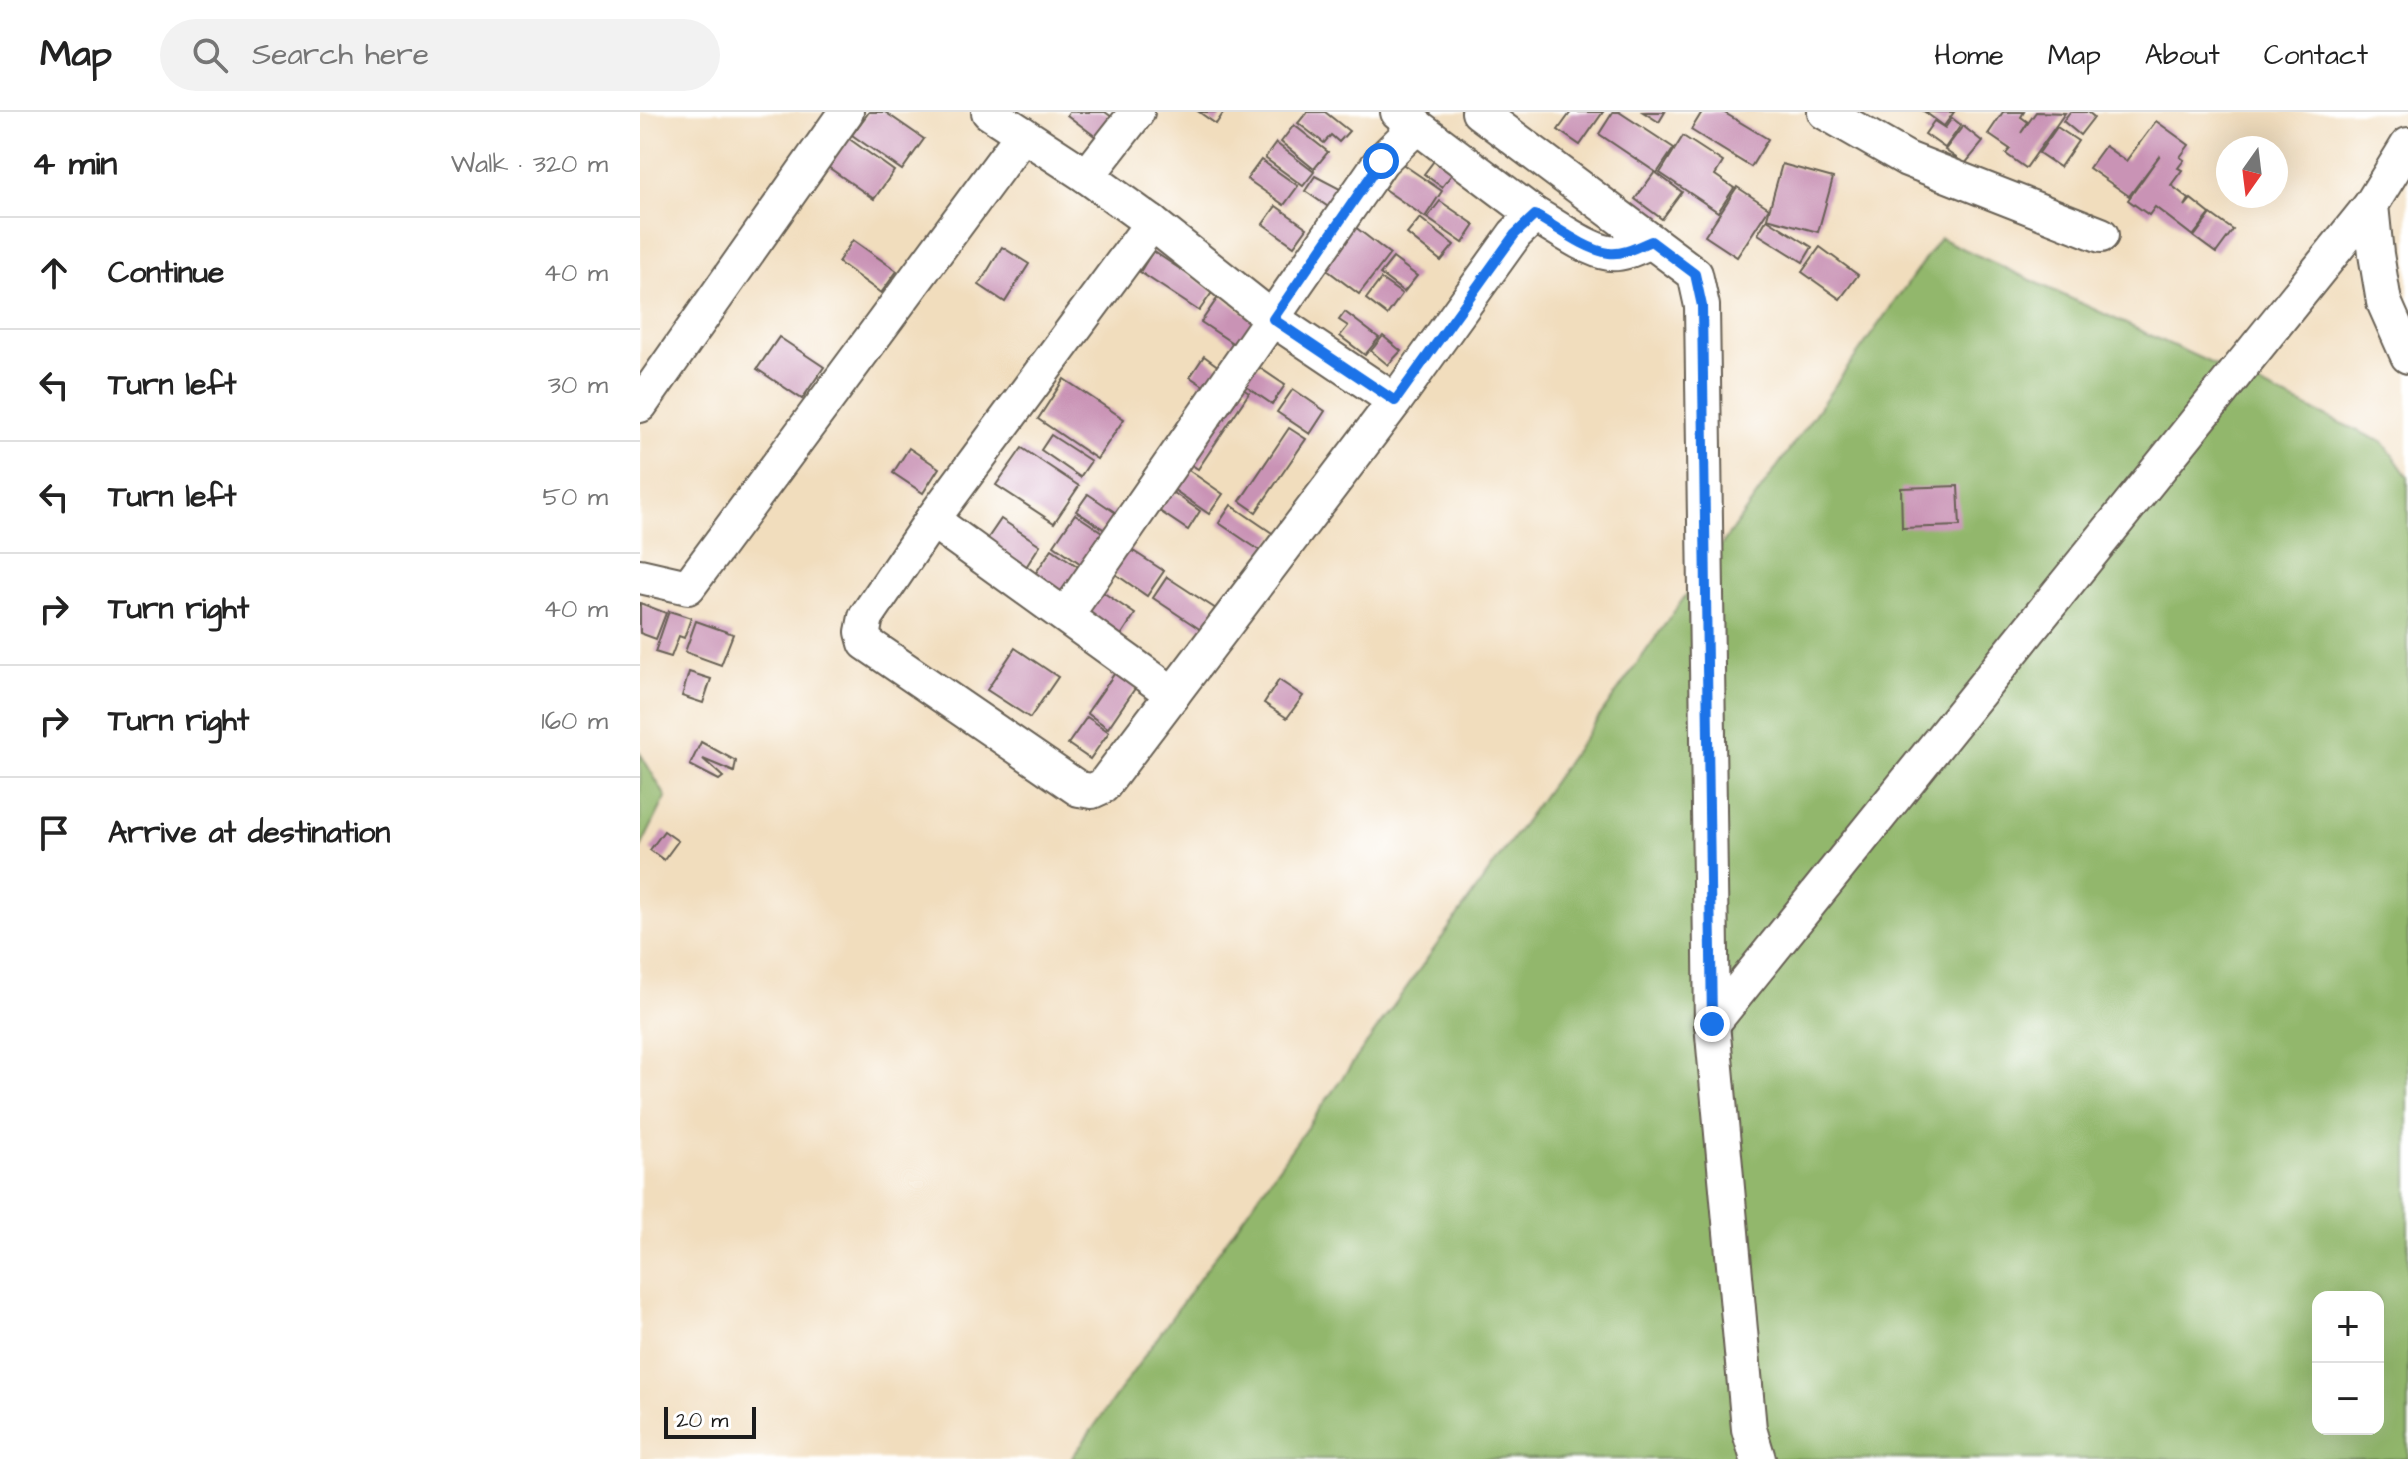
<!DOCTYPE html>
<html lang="en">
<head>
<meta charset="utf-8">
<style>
  :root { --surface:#fff; --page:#f2f2f2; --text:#222; --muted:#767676; --line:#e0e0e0 }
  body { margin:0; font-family:"Architects Daughter",sans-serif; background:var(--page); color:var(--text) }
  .controls { position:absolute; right:24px; bottom:24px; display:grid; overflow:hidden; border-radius:16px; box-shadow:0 8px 32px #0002 }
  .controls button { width:72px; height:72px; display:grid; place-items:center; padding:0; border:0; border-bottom:2px solid var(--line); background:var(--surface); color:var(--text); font:40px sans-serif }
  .compass { position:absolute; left:1576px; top:24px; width:72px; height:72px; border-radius:50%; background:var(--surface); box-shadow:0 8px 32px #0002; rotate:194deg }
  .scale { position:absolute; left:24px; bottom:20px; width:92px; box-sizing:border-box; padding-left:8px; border:4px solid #1c1c1c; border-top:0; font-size:22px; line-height:28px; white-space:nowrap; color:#1c1c1c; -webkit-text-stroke:6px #fff; paint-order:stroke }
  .stop { position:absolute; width:24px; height:24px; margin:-18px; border:6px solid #1a73e8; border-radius:50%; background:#fff }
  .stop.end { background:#1a73e8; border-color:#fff; box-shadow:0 2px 8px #0008 }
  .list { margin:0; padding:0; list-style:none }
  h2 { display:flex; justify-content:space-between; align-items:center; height:104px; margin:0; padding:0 32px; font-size:34px }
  h2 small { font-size:26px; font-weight:400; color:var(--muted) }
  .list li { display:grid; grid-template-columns:52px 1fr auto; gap:24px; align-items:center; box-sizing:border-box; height:112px; padding:0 32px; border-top:2px solid var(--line) }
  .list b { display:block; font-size:30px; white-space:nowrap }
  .list em { font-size:26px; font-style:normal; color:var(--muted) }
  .icon { flex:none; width:44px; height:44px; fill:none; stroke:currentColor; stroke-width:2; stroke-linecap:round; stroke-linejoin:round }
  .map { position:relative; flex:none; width:1768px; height:1347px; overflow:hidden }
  header { display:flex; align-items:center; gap:48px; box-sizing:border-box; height:112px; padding:0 40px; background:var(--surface); border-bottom:2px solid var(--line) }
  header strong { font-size:38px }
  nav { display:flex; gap:44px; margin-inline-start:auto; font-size:28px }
  .search { width:560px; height:72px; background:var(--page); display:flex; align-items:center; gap:20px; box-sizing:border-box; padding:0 28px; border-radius:44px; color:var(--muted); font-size:30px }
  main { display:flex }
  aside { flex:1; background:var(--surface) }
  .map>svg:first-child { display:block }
  .forest { fill:#92b76c; stroke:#576a44; stroke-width:2; fill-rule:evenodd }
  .building { fill:#c993b5 }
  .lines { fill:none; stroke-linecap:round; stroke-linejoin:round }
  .minor-casing { stroke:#676054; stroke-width:38 }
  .minor { stroke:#fff; stroke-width:34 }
  .route { stroke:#1a73e8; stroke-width:10 }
</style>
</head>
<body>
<header>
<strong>Map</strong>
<div class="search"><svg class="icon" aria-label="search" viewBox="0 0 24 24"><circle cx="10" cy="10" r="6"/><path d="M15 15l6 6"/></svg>Search here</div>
<nav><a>Home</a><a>Map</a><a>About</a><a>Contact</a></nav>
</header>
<main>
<aside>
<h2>4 min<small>Walk · 320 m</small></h2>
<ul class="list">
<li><svg class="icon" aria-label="ahead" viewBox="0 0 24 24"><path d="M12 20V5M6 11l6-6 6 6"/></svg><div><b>Continue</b></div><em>40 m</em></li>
<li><svg class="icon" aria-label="left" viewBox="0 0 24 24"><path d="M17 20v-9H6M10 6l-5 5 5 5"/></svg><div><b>Turn left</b></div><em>30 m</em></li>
<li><svg class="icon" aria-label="left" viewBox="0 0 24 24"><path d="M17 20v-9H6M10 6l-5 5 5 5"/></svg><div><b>Turn left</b></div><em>50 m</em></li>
<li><svg class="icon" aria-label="right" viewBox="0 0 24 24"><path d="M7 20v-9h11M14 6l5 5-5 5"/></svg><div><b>Turn right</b></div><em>40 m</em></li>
<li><svg class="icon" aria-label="right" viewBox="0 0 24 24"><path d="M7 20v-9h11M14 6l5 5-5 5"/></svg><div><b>Turn right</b></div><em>160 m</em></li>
<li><svg class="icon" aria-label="arrive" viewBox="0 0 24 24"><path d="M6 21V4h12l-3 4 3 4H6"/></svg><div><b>Arrive at destination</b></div></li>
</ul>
</aside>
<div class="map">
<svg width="1768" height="1347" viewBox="0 0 1768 1347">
  <rect width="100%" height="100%" fill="#fff"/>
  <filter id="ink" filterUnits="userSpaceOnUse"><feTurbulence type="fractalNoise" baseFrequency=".0125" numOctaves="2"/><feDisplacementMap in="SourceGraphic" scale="16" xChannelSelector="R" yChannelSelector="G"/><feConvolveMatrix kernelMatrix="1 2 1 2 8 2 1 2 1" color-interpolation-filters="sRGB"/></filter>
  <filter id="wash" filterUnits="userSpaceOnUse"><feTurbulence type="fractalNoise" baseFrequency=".006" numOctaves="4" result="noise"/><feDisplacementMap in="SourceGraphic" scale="32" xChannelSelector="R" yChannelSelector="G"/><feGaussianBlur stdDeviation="1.8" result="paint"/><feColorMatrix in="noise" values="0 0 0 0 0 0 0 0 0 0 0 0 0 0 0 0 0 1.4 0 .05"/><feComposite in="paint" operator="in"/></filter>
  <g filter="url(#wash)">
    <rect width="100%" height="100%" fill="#f1ddbd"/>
    <g class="forest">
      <path d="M1300 126 1744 331 1768 365V1347H431ZM1678 1185H1738V1317H1678Z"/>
      <path d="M0 641 26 685 0 737Z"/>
    </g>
    <g id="blocks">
      <g class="building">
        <path d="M229 0H245L284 27 262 58 212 23Z"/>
        <path d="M429 0H465L476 8 460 28 427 3Z"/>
        <path d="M559 0H584L576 12Z"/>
        <path d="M667 0H685L709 19 699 30 691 23 684 31 658 11Z"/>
        <path d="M931 0H963L940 33 918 18Z"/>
        <path d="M973 0H979L1034 36 1017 61 959 22Z"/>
        <path d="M1003 0H1025L1019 10Z"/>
        <path d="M1062 0H1083L1128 27 1111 55 1051 18Z"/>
        <path d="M1285 0H1314L1304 14Z"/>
        <path d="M1363 0H1384L1381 5 1388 10 1381 21 1396 0 1425 1 1386 56 1366 42 1370 37 1348 22Z"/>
        <path d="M1430 0H1448L1454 5 1440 23 1423 9Z"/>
        <path d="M1312 6 1321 13 1305 36 1285 22 1294 9 1305 16Z"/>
        <path d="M1516 9 1549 33 1540 45 1544 48 1538 56 1542 58 1531 73 1549 87 1545 94 1551 87 1570 102 1553 124 1515 95 1509 103 1488 88 1520 43 1489 84 1449 56 1465 34 1486 49Z"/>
        <path d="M654 13 688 40 674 57 641 30Z"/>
        <path d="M1323 14 1343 30 1325 52 1305 38Z"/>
        <path d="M1417 15 1438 29 1420 55 1399 41Z"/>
        <path d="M1043 24 1083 50 1075 63 1094 76 1078 100 1020 61Z"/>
        <path d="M208 26 254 59 234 87 188 55Z"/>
        <path d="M636 31 674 60 663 74 625 46Z"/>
        <path d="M797 45 815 58 802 75 784 62Z"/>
        <path d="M621 48 658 74 644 93 607 67Z"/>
        <path d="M761 51 802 79 785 105 744 77Z"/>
        <path d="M1142 52 1193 66 1178 120 1127 106Z"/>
        <path d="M1015 60 1042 80 1022 107 995 87Z"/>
        <path d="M675 64 702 78 690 96 665 79Z"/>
        <path d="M1097 75 1129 96 1097 145 1065 124Z"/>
        <path d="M800 89 835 113 823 131 787 106Z"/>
        <path d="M636 94 667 116 654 134 623 112Z"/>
        <path d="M1571 102 1593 118 1576 141 1554 125Z"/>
        <path d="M780 106 814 133 801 149 767 122Z"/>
        <path d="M1127 107 1172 135 1163 150 1118 122Z"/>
        <path d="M710 111 750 142 719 182 679 152Z"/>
        <path d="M213 128 257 159 241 181 198 150Z"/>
        <path d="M362 135 389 152 365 190 339 173Z"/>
        <path d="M1180 135 1218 163 1200 187 1162 160Z"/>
        <path d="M513 139 573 179 559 199 500 160Z"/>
        <path d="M753 146 777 164 764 180 740 162Z"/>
        <path d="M741 167 762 182 747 203 726 187Z"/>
        <path d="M579 184 621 212 603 238 561 210Z"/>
        <path d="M705 200 739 226 725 243 700 224 708 214 699 208Z"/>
        <path d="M743 224 761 239 748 253 731 239Z"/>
        <path d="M139 225 184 255 162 287 117 257Z"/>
        <path d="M564 244 583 258 570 278 550 265Z"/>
        <path d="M614 252 645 273 632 292 601 271Z"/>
        <path d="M424 267 484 307 457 347 398 307Z"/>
        <path d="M594 271 609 281 558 357 543 347Z"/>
        <path d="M653 277 685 299 670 322 637 300Z"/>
        <path d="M649 316 666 327 616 400 600 389Z"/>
        <path d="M411 323 451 349 440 365 401 338Z"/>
        <path d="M269 336 299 356 283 381 253 361Z"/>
        <path d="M382 336 439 374 414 411 356 373Z"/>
        <path d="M547 357 583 382 569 402 533 377Z"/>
        <path d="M1318 374 1320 414 1262 416 1261 376Z"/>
        <path d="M531 379 560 399 548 418 518 398Z"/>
        <path d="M448 382 482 405 471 422 436 399Z"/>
        <path d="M591 393 635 423 622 440 579 411Z"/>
        <path d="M435 402 465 422 444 454 414 433Z"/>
        <path d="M361 407 400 433 386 455 346 429Z"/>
        <path d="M487 435 524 459 507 484 471 459Z"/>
        <path d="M412 437 443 458 424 486 393 465Z"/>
        <path d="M527 465 576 497 561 518 513 486Z"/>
        <path d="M461 479 495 502 480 525 445 501Z"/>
        <path d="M0 491 26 501 16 527 0 521Z"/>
        <path d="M29 499 51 506 44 526 39 524 31 545 15 540Z"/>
        <path d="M56 509 93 522 81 553 45 540Z"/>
        <path d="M375 536 418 565 390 606 347 578Z"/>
        <path d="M477 558 498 572 468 616 447 601Z"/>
        <path d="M49 560 71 567 63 591 42 584Z"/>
        <path d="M639 568 663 584 647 606 624 591Z"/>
        <path d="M447 605 469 620 450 647 428 632Z"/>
        <path d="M61 630 96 649 94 660 63 647 83 665 79 668 50 653Z"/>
        <path d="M24 719 38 729 24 748 10 738Z"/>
      </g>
    </g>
  </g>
  <g filter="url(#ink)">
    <use href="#blocks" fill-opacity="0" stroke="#676054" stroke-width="2"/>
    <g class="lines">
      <defs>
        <g id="minor">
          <path d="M349 0 447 64 512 111 633 207 755 289"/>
          <path d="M839 0 1055 162 1062 194 1072 912 1109 1317 1118 1347"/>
          <path d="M1185 0 1267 47 1461 123"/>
          <path d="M1768 33 1731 93 1736 142 1744 190 1768 244"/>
          <path d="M447 64 497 0"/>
          <path d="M895 103C915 114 947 138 969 141 983 143 999 134 1011 129"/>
          <path d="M512 111 292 408 226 505 223 520 226 531 439 677 452 679 463 674 755 289 875 122 895 103 758 0"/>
          <path d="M0 293 206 0"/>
          <path d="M292 408 533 582"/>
          <path d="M0 464 48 475 383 22"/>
          <path d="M426 503 741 49 777 14"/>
          <path d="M1072 912 1731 93"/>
        </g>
      </defs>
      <use href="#minor" class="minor-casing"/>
      <use href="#minor" class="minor"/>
    </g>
  </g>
  <g class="lines" filter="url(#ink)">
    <path class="route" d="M741 49 633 207 755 289 875 122 895 103C915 114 946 138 969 141 983 143 999 134 1011 129L1055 162 1062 194 1072 912"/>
  </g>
</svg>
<div class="controls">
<button>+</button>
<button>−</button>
</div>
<svg class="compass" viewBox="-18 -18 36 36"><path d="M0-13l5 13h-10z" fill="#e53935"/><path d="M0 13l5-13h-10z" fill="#767676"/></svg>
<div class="scale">20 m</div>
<div class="stop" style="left:741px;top:49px"></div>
<div class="stop end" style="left:1072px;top:912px"></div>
</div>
</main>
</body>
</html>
